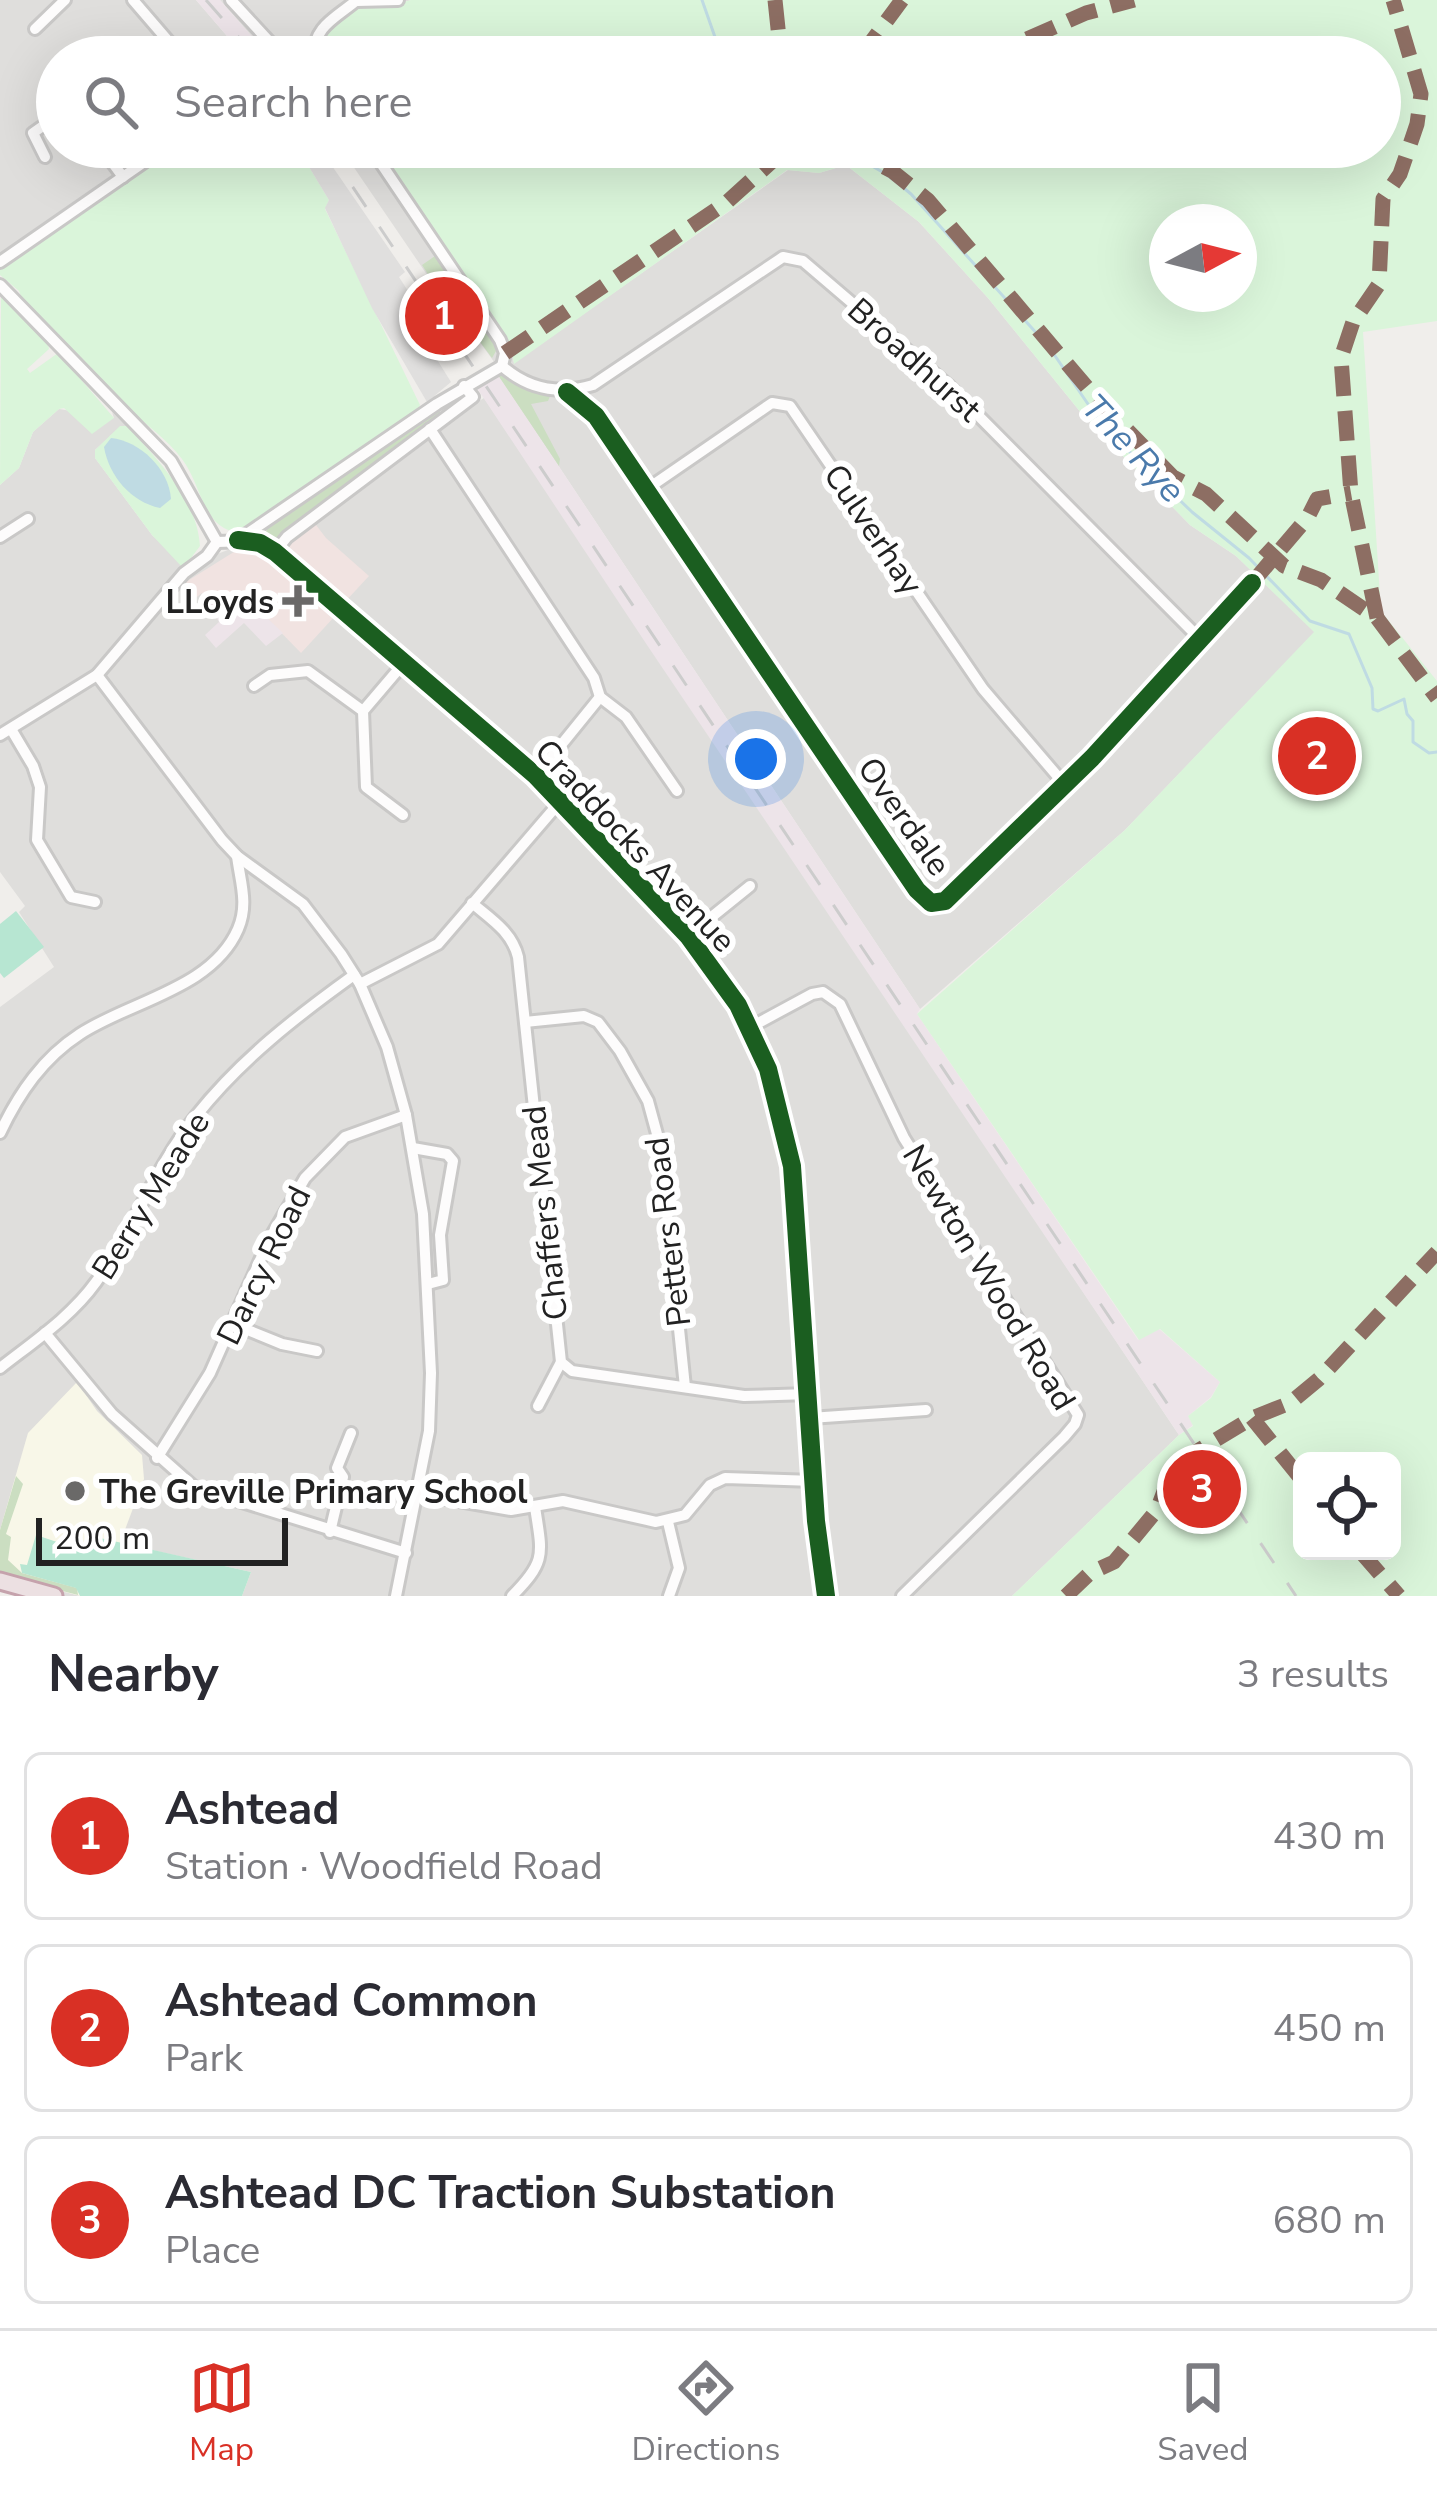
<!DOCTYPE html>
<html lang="en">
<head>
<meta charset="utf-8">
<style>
  :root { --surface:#fff; --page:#f7f7f7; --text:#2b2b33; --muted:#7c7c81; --line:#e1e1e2; --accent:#d93025 }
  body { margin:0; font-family:"Nunito Sans",sans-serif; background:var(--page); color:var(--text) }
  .controls { position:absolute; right:36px; bottom:36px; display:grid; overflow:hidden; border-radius:18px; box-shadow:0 12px 48px #0002 }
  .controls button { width:108px; height:108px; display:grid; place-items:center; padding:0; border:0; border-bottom:3px solid var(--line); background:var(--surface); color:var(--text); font:60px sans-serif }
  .compass { position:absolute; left:1149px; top:204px; width:108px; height:108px; border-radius:50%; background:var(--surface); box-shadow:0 12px 48px #0002; rotate:83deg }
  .scale { position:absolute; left:36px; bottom:30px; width:252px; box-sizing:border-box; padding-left:12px; border:6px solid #222; border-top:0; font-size:33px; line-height:42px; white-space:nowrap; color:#222; -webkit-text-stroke:9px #fff; paint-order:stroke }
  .you { position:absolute; left:756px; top:759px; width:42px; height:42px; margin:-30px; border:9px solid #fff; border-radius:50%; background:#1a73e8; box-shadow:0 0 0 18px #1a73e833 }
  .badge { display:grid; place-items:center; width:78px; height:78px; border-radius:50%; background:var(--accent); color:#fff; font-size:39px; font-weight:700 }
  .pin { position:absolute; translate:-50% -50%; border:6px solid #fff; box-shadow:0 3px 12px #0006 }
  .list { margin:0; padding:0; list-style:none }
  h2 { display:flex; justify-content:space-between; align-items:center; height:156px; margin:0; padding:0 48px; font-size:51px }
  h2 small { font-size:39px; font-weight:400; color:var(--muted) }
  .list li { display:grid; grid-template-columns:78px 1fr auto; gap:36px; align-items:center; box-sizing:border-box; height:168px; margin:0 24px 24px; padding:0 24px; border:3px solid var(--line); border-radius:18px }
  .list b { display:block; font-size:45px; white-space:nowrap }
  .list p { margin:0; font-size:39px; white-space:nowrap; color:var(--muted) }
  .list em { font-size:39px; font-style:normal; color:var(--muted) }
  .icon { flex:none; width:66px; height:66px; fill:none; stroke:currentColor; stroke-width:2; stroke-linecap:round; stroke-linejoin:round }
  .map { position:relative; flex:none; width:1437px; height:1596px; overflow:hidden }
  .search { position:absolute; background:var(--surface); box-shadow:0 12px 48px #0002; left:36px; right:36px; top:36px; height:132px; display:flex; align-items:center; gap:30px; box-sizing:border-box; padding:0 42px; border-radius:66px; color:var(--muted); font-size:45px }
  .sheet { height:732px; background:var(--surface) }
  nav { display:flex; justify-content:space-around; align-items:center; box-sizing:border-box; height:168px; border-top:3px solid var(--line); background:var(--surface); font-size:33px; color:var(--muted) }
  nav a { display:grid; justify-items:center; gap:6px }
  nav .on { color:var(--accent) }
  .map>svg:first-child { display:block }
  .residential { fill:#dfdedc }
  .commercial { fill:#f1e3e1 }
  .industrial { fill:#ede4e9 }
  .education { fill:#f8f7e8 }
  .forest { fill:#cbdec1 }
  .park { fill:#daf5da; fill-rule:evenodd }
  .pitch { fill:#b7e6d2 }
  .parking { fill:#e0dfde }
  .water { fill:#bfdbe3 }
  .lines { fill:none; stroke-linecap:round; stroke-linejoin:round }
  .stream { stroke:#bfdbe3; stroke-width:3 }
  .minor-casing { stroke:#c9c8c7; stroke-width:16 }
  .highway-casing { stroke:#c5a2ac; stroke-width:21 }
  .minor { stroke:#fdfcfc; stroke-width:10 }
  .highway { stroke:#ece0e2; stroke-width:15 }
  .rail { stroke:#ccc; stroke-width:3; stroke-dasharray:24 24; stroke-linecap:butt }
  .quiet { stroke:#8d6e63; stroke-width:15; stroke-dasharray:30 15; stroke-linecap:butt }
  .cycleway-casing { stroke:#fff; stroke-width:26 }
  .cycleway { stroke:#1b5e20; stroke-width:18 }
  .poi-dot { fill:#6a6968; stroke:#fff; stroke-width:4.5 }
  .labels { text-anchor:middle; stroke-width:12; stroke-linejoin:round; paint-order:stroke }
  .street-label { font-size:33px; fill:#222; stroke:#fff }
  .poi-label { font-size:33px; font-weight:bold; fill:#222; stroke:#fff; text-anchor:end }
  .water-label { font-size:36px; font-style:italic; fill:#4a7aab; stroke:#fff }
</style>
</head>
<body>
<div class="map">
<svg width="1437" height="1596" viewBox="0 0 1437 1596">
  <rect width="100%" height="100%" fill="#f0eeeb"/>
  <g class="residential">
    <path d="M0 0H196L245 57H57V147H173L0 270Z"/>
    <path d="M220 0H411L393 6 361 7 330 28 320 46 321 57H270Z"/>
    <path d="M340 147H379L510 345 514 363 788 170 819 173 846 165 919 222 988 298 1082 414 1190 525 1236 556 1315 632 1125 830 920 1009 498 375 501 372 492 359 469 327 464 329Z"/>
    <path d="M484 398 1179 1435 1012 1596H61L0 1578V1007L54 967 19 912 25 906 0 872V485L19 468 33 432 59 409 114 418 112 412 127 426 120 427 95 450V458L152 535 185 566 263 537Z"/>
  </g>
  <g class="commercial">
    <path d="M313 521 326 538 369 576 344 603 284 554 289 539Z"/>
    <path d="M237 550 269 554 341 614 335 616 301 653 264 615 220 595 208 603 202 593 194 599 181 585Z"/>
  </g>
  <g class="industrial">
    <path d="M196 0H220L270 57H245Z"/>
    <path d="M498 375 920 1009 917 1014 1138 1340 1159 1329 1220 1382 1211 1397 1188 1416 1193 1425 1179 1435 647 645 477 388Z"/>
    <path d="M220 595 264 615 283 633 266 646 244 623 216 648 205 635 219 622 208 603Z"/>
  </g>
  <path class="education" d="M77 1382 97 1411 142 1455 144 1479 120 1543 251 1572 242 1596H80L0 1575V1530L28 1433Z"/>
  <g class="forest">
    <path d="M438 254 491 335 496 351 492 358 469 327 464 329 422 265Z"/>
    <path d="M503 371 524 387 551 394 548 401 531 404 560 459 559 466 498 375Z"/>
    <path d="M437 408 442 415 278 538 265 535 267 528 276 520Z"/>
    <path d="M16 1476 23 1484 6 1534 11 1537 8 1560 22 1573 77 1588 78 1595 0 1575V1530Z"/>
  </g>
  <g class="park">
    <path d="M411 0H1437V321L1363 332 1381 611 1437 681V1596H1012L1179 1435 1193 1426 1188 1416 1211 1398 1220 1382 1160 1329 1139 1340 917 1014 1125 830 1314 632 1236 556 1190 525 1082 414 988 298 919 222 846 165 819 173 787 170 514 364 510 344 379 147H1380V57H321C320 36 342 13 362 7 378 3 395 5 411 0ZM1167 222H1239V294H1167ZM1302 1461H1392V1551H1302Z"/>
    <path d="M173 147H297L329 200 325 209 420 405 417 412 274 507 242 533C201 530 203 486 182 459 168 440 145 424 127 407 91 372 57 336 22 299L19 291 0 275V270L17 256Z"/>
    <path d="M1 297 48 344 49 349 27 369 30 373 58 353 114 418 92 434 64 408 59 409 33 432 19 468 0 485Z"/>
    <path d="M120 426H127C157 459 197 499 200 546L185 566H181L152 535 95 458V450Z"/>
  </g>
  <g class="pitch">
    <path d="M16 911 44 947 4 978 0 973V924Z"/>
    <path d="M36 1535 84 1551 93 1539 100 1538 251 1572 242 1596H80L76 1588 22 1573 20 1564 27 1565Z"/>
  </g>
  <path class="parking" d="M297 147H319L405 272 399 277 431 327 421 334 451 382 427 402 372 308 325 208 329 200Z"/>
  <path class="water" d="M111 438C140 441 169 469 171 499L160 508C131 502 109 476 104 447Z"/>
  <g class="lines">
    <g class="stream">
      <path d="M702 0 722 57"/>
      <path d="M795 147C815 173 826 157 849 159 872 161 894 180 911 194L1049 347 1103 426 1192 512 1249 558 1310 621 1349 634 1372 688 1373 709 1378 711 1404 699 1407 714 1413 721V742L1429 753 1437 752"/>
    </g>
    <defs>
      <g id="minor">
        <path d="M133 0 182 57"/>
        <path d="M231 0 277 50 313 49"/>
        <path d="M357 1 398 0"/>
        <path d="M35 29 65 0"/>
        <path d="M314 57C313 26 336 18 357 0"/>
        <path d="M101 147 123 177"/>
        <path d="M370 147 500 340 505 353 502 366"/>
        <path d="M45 157 33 133 57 116"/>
        <path d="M0 262 166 147"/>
        <path d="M0 285 171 461 217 542"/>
        <path d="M502 366C528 389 559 395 593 385L783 257 803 261 948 385 1200 639"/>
        <path d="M567 392 596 416 883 840 917 890 931 903 945 901 1092 758 1252 583"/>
        <path d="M430 429 594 678 600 697 626 717 677 791"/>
        <path d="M647 489 772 403 790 406 983 689 1065 785"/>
        <path d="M0 537 28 519"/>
        <path d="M238 540 437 404 502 366"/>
        <path d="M217 542 249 541 275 552 536 776 688 936 738 1005 768 1069 792 1166 816 1521 826 1596"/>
        <path d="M275 552 287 537 473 397 464 386"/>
        <path d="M97 675 222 840 237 856 303 904 341 954 360 984 387 1047 406 1115 423 1214 431 1373 429 1431 396 1596"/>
        <path d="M254 686 270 675 308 671 363 711"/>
        <path d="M11 729 33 766 40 787 37 840 71 897 95 902"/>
        <path d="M0 735 97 675 184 573 207 556 217 542"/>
        <path d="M536 776 600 697"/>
        <path d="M403 815 366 787 363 711 403 664"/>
        <path d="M472 903C491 919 512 932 518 957L561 1362 572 1371 744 1396 809 1394"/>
        <path d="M688 936 750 886"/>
        <path d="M360 984 438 944 559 803"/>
        <path d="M525 1022 584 1016 598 1022 620 1051 648 1101 660 1145 685 1387"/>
        <path d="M749 1028 812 994 823 992 840 1004 904 1138 1078 1415 1075 1424 1064 1437 902 1596"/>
        <path d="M0 1133C19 1093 43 1058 80 1034 130 1001 212 989 238 929 249 904 240 881 237 856"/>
        <path d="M413 1148 447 1154 453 1161 440 1235 443 1280 428 1284"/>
        <path d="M233 1324 282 1344 317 1351"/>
        <path d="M45 1333 112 1414 194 1487 406 1553"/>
        <path d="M0 1368C33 1342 71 1317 96 1282 134 1229 155 1167 196 1116 240 1060 297 1016 354 975"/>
        <path d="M538 1406 561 1362"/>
        <path d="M810 1418 926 1410"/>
        <path d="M157 1458 210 1373 269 1240 305 1178 345 1137 406 1115"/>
        <path d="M419 1494 511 1510 563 1501 656 1522 685 1515 710 1485 725 1478 814 1481"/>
        <path d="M668 1522 679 1568 669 1596"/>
        <path d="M330 1532 343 1477 337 1468 351 1433"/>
        <path d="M512 1596C547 1561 542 1554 535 1507"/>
      </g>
      <path id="highway" d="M0 1581 54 1596"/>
    </defs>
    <use href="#minor" class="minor-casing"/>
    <use href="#highway" class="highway-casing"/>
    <use href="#minor" class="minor"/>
    <use href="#highway" class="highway"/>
    <g class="rail">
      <path d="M206 0 256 57"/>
      <path d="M326 147 1296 1596"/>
    </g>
    <g class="quiet">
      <path d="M775 0 781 57"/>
      <path d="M860 57 902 0"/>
      <path d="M986 57 1086 13 1134 0"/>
      <path d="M844 147 892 171 928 200 1096 398 1173 477 1206 494 1284 566 1321 580 1377 618 1437 698"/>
      <path d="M505 353 727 202 788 147"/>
      <path d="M1252 583 1308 517 1317 499 1351 493"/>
      <path d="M1377 618 1351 493 1341 358 1353 322 1379 284 1383 199 1400 174 1417 124 1421 94 1393 0"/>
      <path d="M1252 1418 1302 1480"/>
      <path d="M1360 1551 1399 1596"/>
      <path d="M1066 1596 1090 1573 1114 1562 1157 1510 1174 1465 1252 1418 1290 1403 1319 1379 1437 1252"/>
    </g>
    <defs>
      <g id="cycleway">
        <path d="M567 392 596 416 883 840 917 890 931 903 945 901 1092 758 1252 583"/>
        <path d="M238 540 260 543 275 552 536 776 688 936 738 1005 768 1069 792 1166 816 1521 826 1596"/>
      </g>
    </defs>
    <use href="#cycleway" class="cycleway-casing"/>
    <use href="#cycleway" class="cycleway"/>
  </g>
  <g class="poi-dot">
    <path d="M292 583h12v12h12v12h-12v12h-12v-12h-12v-12h12z"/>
    <circle cx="75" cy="1491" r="12"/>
  </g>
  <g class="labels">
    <g class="street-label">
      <text transform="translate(915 359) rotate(42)" y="12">Broadhurst</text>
      <text transform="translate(874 529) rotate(56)" y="12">Culverhay</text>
      <text transform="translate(905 816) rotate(55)" y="12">Overdale</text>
      <text transform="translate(636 845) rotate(47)" y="12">Craddocks Avenue</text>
      <text transform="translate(150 1195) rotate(-58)" y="12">Berry Meade</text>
      <text transform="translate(544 1213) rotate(-96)" y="12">Chaffers Mead</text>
      <text transform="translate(667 1232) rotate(-97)" y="12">Petters Road</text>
      <text transform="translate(263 1265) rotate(-64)" y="12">Darcy Road</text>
      <text transform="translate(990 1277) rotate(59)" y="12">Newton Wood Road</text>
    </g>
    <g class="poi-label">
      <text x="274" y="613">LLoyds</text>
      <text x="99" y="1503" text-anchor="start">The Greville Primary School</text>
    </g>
    <g class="water-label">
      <text transform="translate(1134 448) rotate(47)" y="13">The Rye</text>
    </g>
  </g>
</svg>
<div class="controls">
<button><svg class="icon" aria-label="locate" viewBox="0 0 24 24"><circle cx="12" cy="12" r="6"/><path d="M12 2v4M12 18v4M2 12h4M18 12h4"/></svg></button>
</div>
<svg class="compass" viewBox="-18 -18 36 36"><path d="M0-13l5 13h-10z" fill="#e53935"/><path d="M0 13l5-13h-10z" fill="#7c7c81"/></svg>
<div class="scale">200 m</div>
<div class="you"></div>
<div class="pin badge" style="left:444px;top:316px">1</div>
<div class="pin badge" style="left:1317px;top:756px">2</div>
<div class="pin badge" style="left:1202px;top:1489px">3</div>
<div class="search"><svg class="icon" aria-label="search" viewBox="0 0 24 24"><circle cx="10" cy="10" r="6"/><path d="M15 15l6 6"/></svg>Search here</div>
</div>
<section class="sheet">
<h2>Nearby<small>3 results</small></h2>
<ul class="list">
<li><span class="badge">1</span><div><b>Ashtead</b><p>Station · Woodfield Road</p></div><em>430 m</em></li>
<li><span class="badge">2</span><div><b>Ashtead Common</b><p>Park</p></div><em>450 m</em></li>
<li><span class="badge">3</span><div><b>Ashtead DC Traction Substation</b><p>Place</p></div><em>680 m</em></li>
</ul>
</section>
<nav>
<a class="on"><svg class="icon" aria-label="map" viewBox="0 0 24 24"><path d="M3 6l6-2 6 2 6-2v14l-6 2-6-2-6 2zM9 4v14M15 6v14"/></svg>Map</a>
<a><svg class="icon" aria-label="directions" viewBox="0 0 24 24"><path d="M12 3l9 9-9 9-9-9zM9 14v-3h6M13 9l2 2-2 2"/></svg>Directions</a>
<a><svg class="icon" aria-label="saved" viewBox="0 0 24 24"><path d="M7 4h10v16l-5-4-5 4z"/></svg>Saved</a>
</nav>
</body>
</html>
